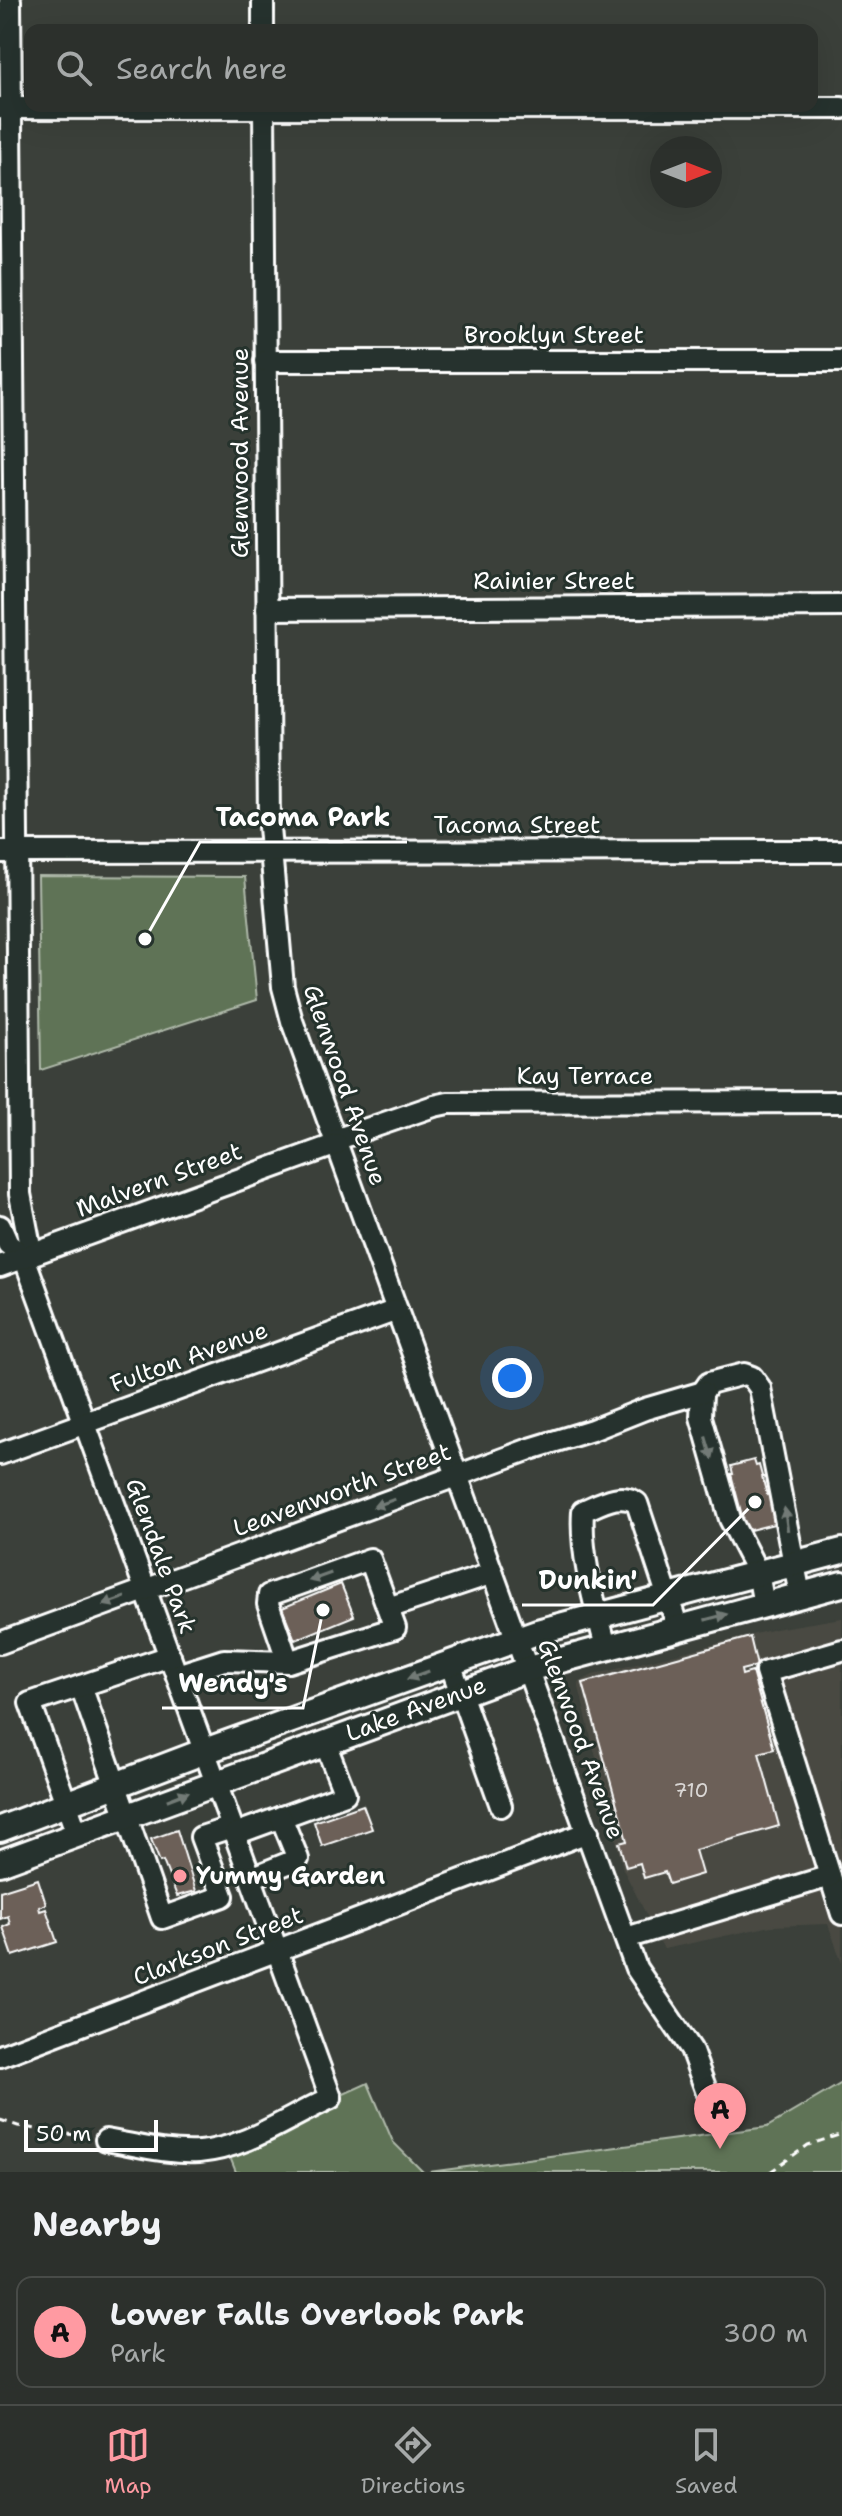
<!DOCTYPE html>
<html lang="en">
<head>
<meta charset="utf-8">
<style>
  :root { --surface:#2c302c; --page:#383c38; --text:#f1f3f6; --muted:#a6a9a9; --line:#484b48; --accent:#ff9aa2 }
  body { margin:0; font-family:"Shantell Sans",sans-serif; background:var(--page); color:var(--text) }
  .compass { position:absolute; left:650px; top:136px; width:72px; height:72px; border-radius:50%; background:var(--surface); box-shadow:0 8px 32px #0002; rotate:90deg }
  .scale { position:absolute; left:24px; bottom:20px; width:134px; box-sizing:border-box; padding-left:8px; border:4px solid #fff; border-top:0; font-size:22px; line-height:28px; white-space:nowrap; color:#fff; -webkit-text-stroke:6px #26332d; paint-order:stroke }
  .you { position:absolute; left:512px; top:1378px; width:28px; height:28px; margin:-20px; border:6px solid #fff; border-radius:50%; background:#1a73e8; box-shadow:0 0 0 12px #1a73e833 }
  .badge { display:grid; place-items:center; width:52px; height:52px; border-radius:50%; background:var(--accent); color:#111; font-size:26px; font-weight:700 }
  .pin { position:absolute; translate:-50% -66px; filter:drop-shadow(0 2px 4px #0008) }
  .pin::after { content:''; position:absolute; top:42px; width:28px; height:24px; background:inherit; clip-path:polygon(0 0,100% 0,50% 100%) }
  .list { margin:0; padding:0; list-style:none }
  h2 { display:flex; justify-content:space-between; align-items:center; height:104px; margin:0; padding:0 32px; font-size:34px }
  h2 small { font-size:26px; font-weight:400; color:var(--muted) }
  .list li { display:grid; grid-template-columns:52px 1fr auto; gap:24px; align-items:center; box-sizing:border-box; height:112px; margin:0 16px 16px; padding:0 16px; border:2px solid var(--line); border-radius:16px }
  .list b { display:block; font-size:30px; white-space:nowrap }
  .list p { margin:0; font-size:26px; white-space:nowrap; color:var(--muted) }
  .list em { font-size:26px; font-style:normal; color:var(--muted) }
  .icon { flex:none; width:44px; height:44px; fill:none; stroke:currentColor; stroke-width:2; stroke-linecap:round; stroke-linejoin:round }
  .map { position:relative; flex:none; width:842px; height:2172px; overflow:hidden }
  .search { position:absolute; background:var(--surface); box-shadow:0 8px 32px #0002; left:24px; right:24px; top:24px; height:88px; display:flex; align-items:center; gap:20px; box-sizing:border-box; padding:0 28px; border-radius:16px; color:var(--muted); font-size:30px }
  .sheet { height:232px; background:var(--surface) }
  nav { display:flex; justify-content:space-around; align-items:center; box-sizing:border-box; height:112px; border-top:2px solid var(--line); background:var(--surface); font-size:22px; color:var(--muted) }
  nav a { display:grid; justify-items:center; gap:4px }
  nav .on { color:var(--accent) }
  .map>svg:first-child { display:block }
  .built { fill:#4a4a43 }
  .green { fill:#5f7356; stroke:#afb9aa; stroke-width:2 }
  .building { fill:#6c6058; stroke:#fff; stroke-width:2 }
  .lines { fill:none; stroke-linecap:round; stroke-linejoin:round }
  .minor-casing { stroke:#fff; stroke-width:26 }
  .major-casing { stroke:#fff; stroke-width:30 }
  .path { stroke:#fff; stroke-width:3; stroke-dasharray:8 6; stroke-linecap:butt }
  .minor { stroke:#26332d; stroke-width:20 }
  .major { stroke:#26332d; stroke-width:24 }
  .oneway { fill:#727a76 }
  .poi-dot { fill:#ff9aa2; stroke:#26332d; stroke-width:3 }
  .labels { text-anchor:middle; stroke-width:6; stroke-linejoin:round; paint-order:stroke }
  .number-label { font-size:20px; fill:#dad7d5 }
  .street-label { font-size:24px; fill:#fff; stroke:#26332d }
  .poi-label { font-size:24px; font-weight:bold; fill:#fff; stroke:#26332d; text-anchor:start }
  .leader { fill:none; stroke:#fff; stroke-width:3 }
  .callout-dot { fill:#fff; stroke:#26332d; stroke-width:3 }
  .callout-label { font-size:26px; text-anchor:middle; font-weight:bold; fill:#fff; stroke:#26332d; stroke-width:6; stroke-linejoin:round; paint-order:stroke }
</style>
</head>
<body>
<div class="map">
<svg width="842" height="2172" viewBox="0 0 842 2172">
  <rect width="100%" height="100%" fill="#3b403a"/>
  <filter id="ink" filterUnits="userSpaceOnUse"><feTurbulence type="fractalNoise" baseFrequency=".0125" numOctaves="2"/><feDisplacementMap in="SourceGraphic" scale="16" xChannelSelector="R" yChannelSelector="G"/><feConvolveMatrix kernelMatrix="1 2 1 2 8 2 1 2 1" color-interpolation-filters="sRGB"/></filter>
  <g filter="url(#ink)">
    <path class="built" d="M842 1618V1963L828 1924 771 1926 664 1949 623 1869 578 1683 593 1675 775 1629Z"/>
    <g class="green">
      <path d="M38 876 245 877 257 1000 41 1070Z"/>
      <path d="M368 2083 393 2142 423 2172H236L226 2147Z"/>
      <path d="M842 2083V2172H429L767 2127Z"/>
    </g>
    <g class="building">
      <path d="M754 1460 756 1466 759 1465 767 1495 770 1494 774 1524 746 1531 731 1474H733L731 1466Z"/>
      <path d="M341 1584 354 1616 295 1640 282 1608Z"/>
      <path d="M750 1637 757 1666 741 1670 742 1675 752 1672 774 1749 759 1753 779 1826 695 1850 702 1874 669 1884 665 1872 644 1878 640 1863 626 1867 619 1843 627 1841 583 1683Z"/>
      <path d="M363 1805 372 1829 322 1846 314 1822Z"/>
      <path d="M177 1830 196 1891 177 1896 163 1861 160 1862 151 1839Z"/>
      <path d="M38 1879 46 1904 39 1907 40 1911 46 1909 57 1942 13 1956 3 1927 10 1924 8 1916 0 1919V1891Z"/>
      <path d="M715 2086 722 2105 702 2112 696 2094Z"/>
    </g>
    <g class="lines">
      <defs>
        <g id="minor">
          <path d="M10 0 20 1194 29 1241 24 1257"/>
          <path d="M263 0V30"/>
          <path d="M264 106 269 827 283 987 292 1021 636 1968 691 2049 706 2090"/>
          <path d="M0 108H842"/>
          <path d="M265 361H842"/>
          <path d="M267 609 842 606"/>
          <path d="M0 852 842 851"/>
          <path d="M335 1140 434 1106 448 1103 842 1102"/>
          <path d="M0 1226 8 1244 24 1257 331 2098C288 2117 247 2148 199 2152 168 2154 136 2145 106 2140"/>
          <path d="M0 1266 337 1144"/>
          <path d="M0 1454 397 1310"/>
          <path d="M764 1605 758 1573 730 1519 701 1417 702 1393 709 1383 744 1374 752 1377 760 1388 800 1595"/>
          <path d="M388 1608 493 1573"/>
          <path d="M0 1643 530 1449 592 1430 645 1409 703 1392"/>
          <path d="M606 1647C595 1604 580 1556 583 1511 600 1504 620 1491 637 1503L678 1628"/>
          <path d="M842 1650 766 1672 842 1914"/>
          <path d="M450 1663 501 1806"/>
          <path d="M177 1675 224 1660 288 1662 395 1628 370 1559 269 1595 268 1604 288 1662"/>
          <path d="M81 1686 162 1918 223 1896 201 1837 232 1827"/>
          <path d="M77 1834 30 1703 170 1656"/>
          <path d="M235 1834 345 1794 325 1743"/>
          <path d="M251 1878 298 1859 281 1817"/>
          <path d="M626 1938 830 1876"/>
          <path d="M0 2056 588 1832"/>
        </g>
        <g id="major">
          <path d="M0 1829 205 1751 537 1632 842 1551"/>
          <path d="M0 1863 528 1669 842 1584"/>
        </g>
      </defs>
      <use href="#minor" class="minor-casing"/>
      <use href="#major" class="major-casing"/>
      <g class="path">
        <path d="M0 2120 18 2126 87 2137"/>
        <path d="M770 2172 808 2145 842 2134"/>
      </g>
      <use href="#minor" class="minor"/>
      <use href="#major" class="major"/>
    </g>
    <defs><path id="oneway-solid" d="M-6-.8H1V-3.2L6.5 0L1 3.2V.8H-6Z" transform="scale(2)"/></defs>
    <g class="oneway">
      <use href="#oneway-solid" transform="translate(709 1448) rotate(73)"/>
      <use href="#oneway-solid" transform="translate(384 1503) rotate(160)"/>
      <use href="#oneway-solid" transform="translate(786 1519) rotate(-98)"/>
      <use href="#oneway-solid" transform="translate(320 1577) rotate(161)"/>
      <use href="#oneway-solid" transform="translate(114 1601) rotate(160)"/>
      <use href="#oneway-solid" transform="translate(716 1617) rotate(-15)"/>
      <use href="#oneway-solid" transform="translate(418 1675) rotate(160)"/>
      <use href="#oneway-solid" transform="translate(178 1796) rotate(-21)"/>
    </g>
  </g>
  <circle class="poi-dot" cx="180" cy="1876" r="8"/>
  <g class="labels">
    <g class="number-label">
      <text x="691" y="1797">710</text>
    </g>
    <g class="street-label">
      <text x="554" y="343">Brooklyn Street</text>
      <text transform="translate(240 453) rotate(-90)" y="8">Glenwood Avenue</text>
      <text x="554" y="589">Rainier Street</text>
      <text x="517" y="833">Tacoma Street</text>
      <text x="585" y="1084">Kay Terrace</text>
      <text transform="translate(345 1085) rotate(71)" y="8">Glenwood Avenue</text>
      <text transform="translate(159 1180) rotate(-20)" y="8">Malvern Street</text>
      <text transform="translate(189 1357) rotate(-20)" y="8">Fulton Avenue</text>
      <text transform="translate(342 1490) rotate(-20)" y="8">Leavenworth Street</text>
      <text transform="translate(161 1556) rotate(70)" y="8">Glendale Park</text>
      <text transform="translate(416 1709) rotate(-20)" y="8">Lake Avenue</text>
      <text transform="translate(581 1739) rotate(70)" y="8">Glenwood Avenue</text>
      <text transform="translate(218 1946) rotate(-21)" y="8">Clarkson Street</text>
    </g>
    <g class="poi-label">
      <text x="196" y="1884">Yummy Garden</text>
    </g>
  </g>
  <path class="leader" d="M145 939L200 842H407M755 1502L653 1605H522M323 1610L303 1708H162"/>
  <g class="callout-dot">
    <circle cx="145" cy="939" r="8"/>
    <circle cx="755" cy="1502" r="8"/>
    <circle cx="323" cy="1610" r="8"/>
  </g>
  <g class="callout-label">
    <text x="303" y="826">Tacoma Park</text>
    <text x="588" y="1589">Dunkin'</text>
    <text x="233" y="1692">Wendy's</text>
  </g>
</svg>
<svg class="compass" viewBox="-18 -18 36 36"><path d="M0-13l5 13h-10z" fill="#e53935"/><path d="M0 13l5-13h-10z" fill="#a6a9a9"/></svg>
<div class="scale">50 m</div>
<div class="you"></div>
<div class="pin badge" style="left:720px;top:2149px">A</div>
<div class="search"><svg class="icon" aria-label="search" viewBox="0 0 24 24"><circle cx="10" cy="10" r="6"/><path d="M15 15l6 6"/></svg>Search here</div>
</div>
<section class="sheet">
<h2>Nearby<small></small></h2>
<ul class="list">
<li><span class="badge">A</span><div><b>Lower Falls Overlook Park</b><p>Park</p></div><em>300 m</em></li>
</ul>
</section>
<nav>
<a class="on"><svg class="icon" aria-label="map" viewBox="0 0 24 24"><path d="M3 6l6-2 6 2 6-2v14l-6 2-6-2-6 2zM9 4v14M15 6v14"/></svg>Map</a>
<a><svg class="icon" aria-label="directions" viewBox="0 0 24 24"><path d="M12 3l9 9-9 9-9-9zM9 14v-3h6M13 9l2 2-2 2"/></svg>Directions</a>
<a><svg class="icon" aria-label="saved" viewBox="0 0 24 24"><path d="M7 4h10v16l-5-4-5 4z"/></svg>Saved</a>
</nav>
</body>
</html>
